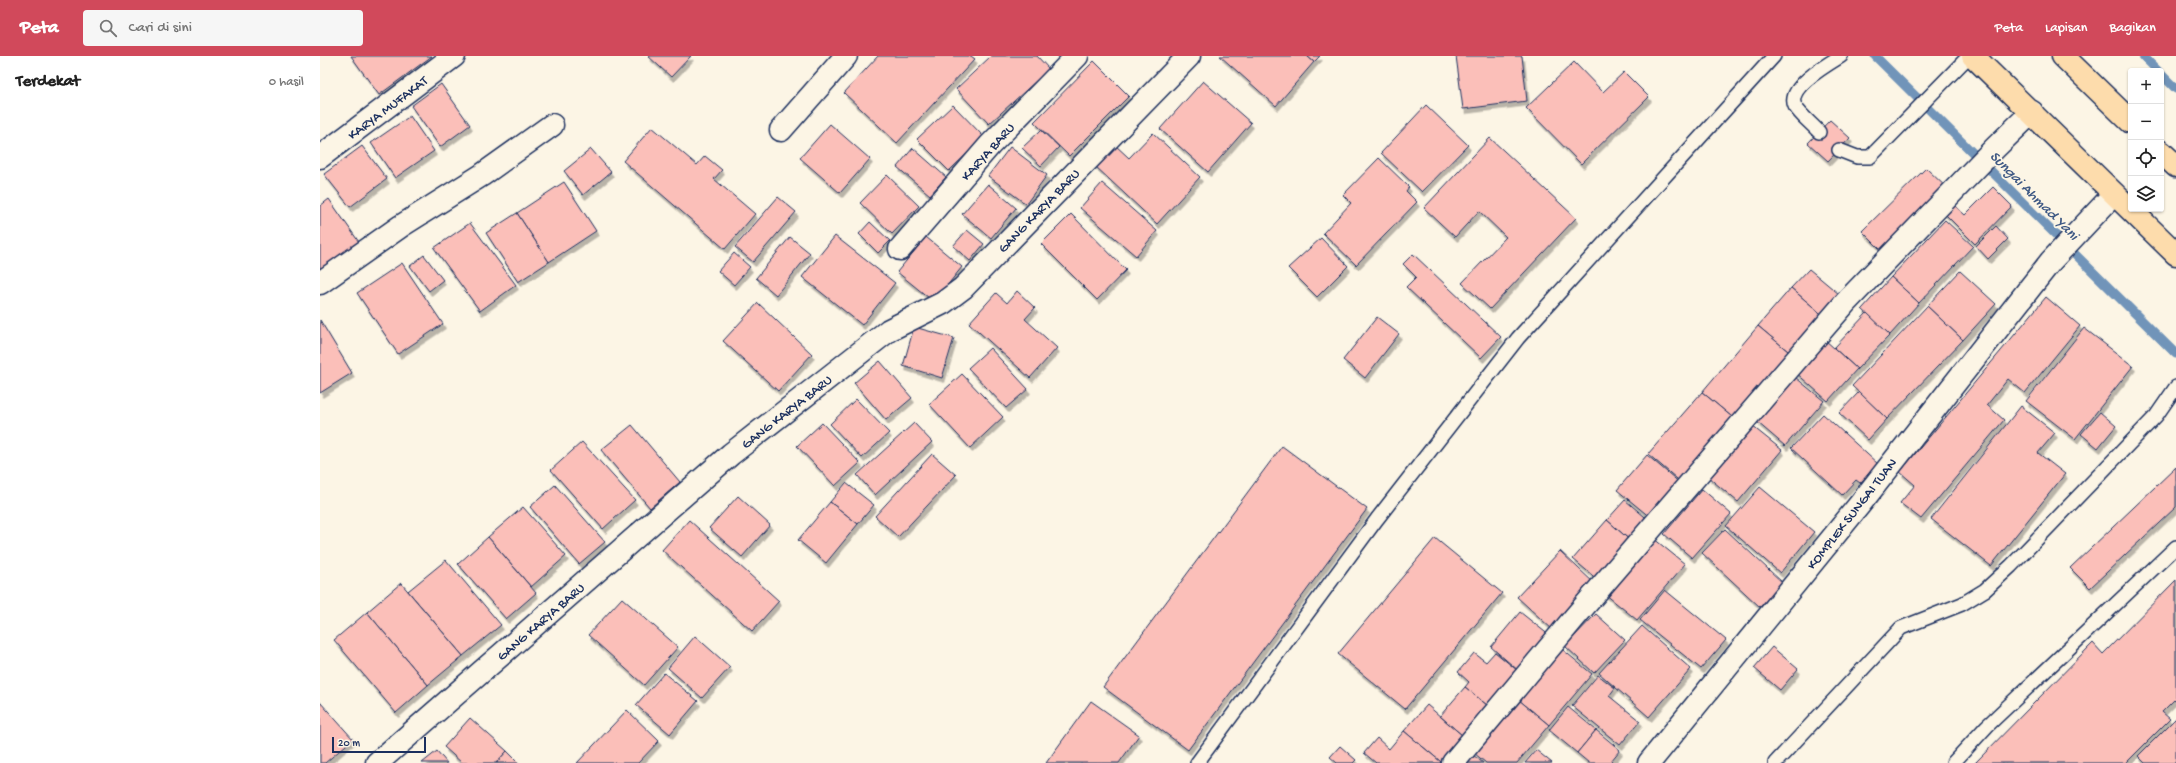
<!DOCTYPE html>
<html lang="id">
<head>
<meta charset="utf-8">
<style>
  :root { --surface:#fff; --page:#f6f6f6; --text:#222; --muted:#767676; --line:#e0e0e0; --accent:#d1495b }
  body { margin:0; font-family:"Gochi Hand",sans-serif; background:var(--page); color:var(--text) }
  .controls { position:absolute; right:12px; top:12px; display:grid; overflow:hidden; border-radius:4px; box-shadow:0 1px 3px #0004 }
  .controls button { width:36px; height:36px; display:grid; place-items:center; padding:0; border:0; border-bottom:1px solid var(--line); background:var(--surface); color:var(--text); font:20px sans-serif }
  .scale { position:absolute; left:12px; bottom:10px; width:94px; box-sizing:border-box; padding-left:4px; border:2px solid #1b2f5e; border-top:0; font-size:11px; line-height:14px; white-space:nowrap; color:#1b2f5e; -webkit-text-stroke:3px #fcf5e5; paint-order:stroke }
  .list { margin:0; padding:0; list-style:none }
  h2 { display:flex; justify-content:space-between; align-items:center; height:52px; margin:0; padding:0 16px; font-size:17px }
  h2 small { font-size:13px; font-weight:400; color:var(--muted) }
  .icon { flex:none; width:22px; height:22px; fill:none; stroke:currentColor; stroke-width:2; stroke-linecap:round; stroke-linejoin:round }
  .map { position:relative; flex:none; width:1856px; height:707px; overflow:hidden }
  header { display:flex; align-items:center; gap:24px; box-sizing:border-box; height:56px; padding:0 20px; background:var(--accent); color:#fff }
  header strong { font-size:19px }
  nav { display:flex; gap:22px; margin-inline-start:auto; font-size:14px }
  .search { width:280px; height:36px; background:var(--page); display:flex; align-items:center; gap:10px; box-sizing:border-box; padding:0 14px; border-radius:4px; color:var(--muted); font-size:15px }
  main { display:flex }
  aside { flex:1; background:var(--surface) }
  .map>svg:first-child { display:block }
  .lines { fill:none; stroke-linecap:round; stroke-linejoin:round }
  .stream { stroke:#7194b9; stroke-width:9 }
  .building { fill:#fbbfb9; stroke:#1b2f5e; filter:url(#shadow) }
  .service-casing { stroke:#1b2f5e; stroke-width:16 }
  .minor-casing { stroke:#1b2f5e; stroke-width:25 }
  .trunk-casing { stroke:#1b2f5e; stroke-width:25 }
  .service { stroke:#fcf5e5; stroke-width:13 }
  .minor { stroke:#fcf5e5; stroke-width:22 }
  .trunk { stroke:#fddcac; stroke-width:22 }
  .labels { text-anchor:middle; stroke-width:3.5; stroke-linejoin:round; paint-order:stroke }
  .street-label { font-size:14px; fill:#1b2f5e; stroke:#fcf5e5 }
  .water-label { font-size:15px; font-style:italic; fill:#3f5984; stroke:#fcf5e5 }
</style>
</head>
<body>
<header>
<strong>Peta</strong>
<div class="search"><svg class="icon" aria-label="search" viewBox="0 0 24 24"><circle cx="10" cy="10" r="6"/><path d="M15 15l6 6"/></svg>Cari di sini</div>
<nav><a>Peta</a><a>Lapisan</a><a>Bagikan</a></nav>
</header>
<main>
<aside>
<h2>Terdekat<small>0 hasil</small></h2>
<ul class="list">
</ul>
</aside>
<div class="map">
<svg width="1856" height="707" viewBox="0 0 1856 707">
  <defs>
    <filter id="shadow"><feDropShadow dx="2.5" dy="4.5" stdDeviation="0" flood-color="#0004"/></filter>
  </defs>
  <rect width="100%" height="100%" fill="#fcf5e5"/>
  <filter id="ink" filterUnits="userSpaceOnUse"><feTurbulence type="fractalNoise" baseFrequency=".025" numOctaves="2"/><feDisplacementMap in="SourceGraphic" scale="8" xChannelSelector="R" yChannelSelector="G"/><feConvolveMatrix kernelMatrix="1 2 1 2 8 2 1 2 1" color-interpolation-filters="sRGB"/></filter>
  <g filter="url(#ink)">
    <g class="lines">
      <g class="stream">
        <path d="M1555 0 1856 298"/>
        <path d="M1823 0 1838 15"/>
        <path d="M1841 18 1856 33"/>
      </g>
    </g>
    <g class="building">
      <path d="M31 0H112L59 39Z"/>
      <path d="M328 0H371L351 21Z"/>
      <path d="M558 0H651L655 3 577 87 524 37Z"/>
      <path d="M671 0H717L729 13 669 68 636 33Z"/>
      <path d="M900 0H987L994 6 956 50Z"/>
      <path d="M987 0H1000L994 6Z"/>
      <path d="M1136 0H1202L1207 45 1143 53Z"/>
      <path d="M774 5 809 40 749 100 714 66Z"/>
      <path d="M1254 6 1283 36 1304 16 1329 41 1261 108 1206 52Z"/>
      <path d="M883 25 931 67 888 116 840 73Z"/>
      <path d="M121 28 150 69 120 91 91 50Z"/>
      <path d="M633 49 664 81 629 115 597 83Z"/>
      <path d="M1106 49 1148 89 1102 136 1061 97Z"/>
      <path d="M90 60 114 95 75 122 51 87Z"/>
      <path d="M1510 64 1530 82 1508 105 1488 87Z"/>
      <path d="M510 68 550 103 520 137 480 102Z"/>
      <path d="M332 71 377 109 385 100 402 114 394 123 435 158 405 193 303 105Z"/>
      <path d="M721 74 739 91 721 110 702 92Z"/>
      <path d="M833 77 880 121 837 168 774 109 794 88 809 102Z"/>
      <path d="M1170 82 1256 162 1170 253 1142 227 1186 181 1159 155 1135 181 1104 152Z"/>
      <path d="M42 90 67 123 30 151 4 118Z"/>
      <path d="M690 91 727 119 706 148 668 120Z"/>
      <path d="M593 92 626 121 610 139 577 111Z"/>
      <path d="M271 93 291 116 263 139 244 115Z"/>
      <path d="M1059 102 1089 131 1086 135 1097 146 1036 209 1003 177 1031 147 1023 139Z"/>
      <path d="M1606 112 1630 135 1566 199 1542 175Z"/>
      <path d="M567 119 599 150 572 178 540 147Z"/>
      <path d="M244 126 276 175 229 206 197 157Z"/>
      <path d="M782 127 837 175 816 200 760 152Z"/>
      <path d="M668 128 696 152 671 182 642 158Z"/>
      <path d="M1673 131 1692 150 1655 188 1623 156 1632 147 1645 159Z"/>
      <path d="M458 141 476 156 433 206 415 191Z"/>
      <path d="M9 143 41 189 0 217V150Z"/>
      <path d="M197 157 229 206 198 226 166 177Z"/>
      <path d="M751 158 806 214 777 244 721 188Z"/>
      <path d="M1625 164 1653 190 1599 247 1571 221Z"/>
      <path d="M550 166 570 185 558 197 539 178Z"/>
      <path d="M150 167 196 229 160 255 114 192Z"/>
      <path d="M1676 170 1688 183 1668 203 1656 190Z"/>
      <path d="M647 174 664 188 650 205 633 190Z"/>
      <path d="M515 180 575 227 542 269 482 221Z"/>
      <path d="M470 181 490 197 456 239 436 222Z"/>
      <path d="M606 181 642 211 614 246 577 216Z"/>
      <path d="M1001 182 1028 210 997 241 968 212Z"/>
      <path d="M414 197 430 211 414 229 398 215Z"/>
      <path d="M1093 198 1181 281 1161 302 1086 231 1096 221 1083 208Z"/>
      <path d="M104 199 123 224 109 235 90 210Z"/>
      <path d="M82 207 123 268 78 298 37 237Z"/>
      <path d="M1489 213 1525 243 1507 263 1471 232Z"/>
      <path d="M1640 215 1676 248 1643 284 1607 250Z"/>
      <path d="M1571 221 1599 247 1570 279 1542 253Z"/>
      <path d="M1471 232 1507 263 1475 301 1438 270Z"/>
      <path d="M697 235 715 252 705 263 737 292 710 322 649 267 676 237 687 247Z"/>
      <path d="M1726 241 1760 270 1705 337 1688 323 1667 349 1684 364 1601 463 1580 447 1595 429 1580 416Z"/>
      <path d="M438 247 492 298 458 335 403 285Z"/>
      <path d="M1607 250 1643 284 1567 363 1532 330Z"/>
      <path d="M1547 257 1570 279 1537 313 1514 292Z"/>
      <path d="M1057 261 1079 278 1045 322 1023 304Z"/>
      <path d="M0 264 32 317 0 337Z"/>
      <path d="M1438 270 1475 301 1418 366 1382 336Z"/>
      <path d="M594 271 634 282 622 322 583 310Z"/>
      <path d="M1764 272 1813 310 1755 383 1706 345Z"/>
      <path d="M1504 283 1537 313 1508 345 1474 315Z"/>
      <path d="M670 292 708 333 686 352 648 312Z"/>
      <path d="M560 305 592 342 566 364 534 327Z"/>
      <path d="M642 318 683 361 650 392 609 348Z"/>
      <path d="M1475 321 1504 345 1465 390 1437 366Z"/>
      <path d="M1382 336 1418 366 1364 429 1328 398Z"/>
      <path d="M1539 336 1567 363 1548 384 1519 357Z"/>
      <path d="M536 343 569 377 542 402 510 368Z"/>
      <path d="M1701 350 1735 377 1718 397 1745 418 1671 510 1611 463Z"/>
      <path d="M1780 356 1796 370 1778 392 1761 378Z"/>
      <path d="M1503 358 1558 408 1540 427 1536 424 1522 439 1471 392Z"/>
      <path d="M502 367 540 407 515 430 477 390Z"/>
      <path d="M594 367 612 386 555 439 537 419Z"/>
      <path d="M312 369 360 426 330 452 281 394Z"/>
      <path d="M1432 370 1462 394 1418 446 1388 421Z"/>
      <path d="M262 386 315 444 283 473 231 414Z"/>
      <path d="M962 390 1047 453 868 694 783 631Z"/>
      <path d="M612 398 636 419 578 481 555 460Z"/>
      <path d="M1327 399 1361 428 1331 462 1297 434Z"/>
      <path d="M1856 411V451L1770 532 1750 512Z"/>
      <path d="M526 427 554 449 538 468 510 446Z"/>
      <path d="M235 429 285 486 259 508 210 451Z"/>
      <path d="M1440 431 1494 476 1460 517 1406 470Z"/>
      <path d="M1382 433 1411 458 1372 502 1344 478Z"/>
      <path d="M418 440 450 469 422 501 389 472Z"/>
      <path d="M1305 444 1331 466 1313 487 1287 464Z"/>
      <path d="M510 446 538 468 506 507 478 484Z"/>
      <path d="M203 451 246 500 211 531 168 481Z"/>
      <path d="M369 464 459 545 432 575 342 494Z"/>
      <path d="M1287 464 1313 487 1279 525 1253 503Z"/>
      <path d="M1405 473 1463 527 1440 551 1382 497Z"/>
      <path d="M168 481 216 537 186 563 138 508Z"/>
      <path d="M1115 482 1182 537 1085 653 1018 598Z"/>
      <path d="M1333 482 1365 508 1317 564 1285 538Z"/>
      <path d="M1240 495 1275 528 1233 574 1197 541Z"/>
      <path d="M126 504 181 569 143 600 88 535Z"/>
      <path d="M1856 524V642L1842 656 1850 663 1806 707H1655L1773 587 1783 598Z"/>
      <path d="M81 527 143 600 108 629 47 556Z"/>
      <path d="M1345 534 1406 584 1381 613 1320 564Z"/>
      <path d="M302 542 358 591 324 629 268 579Z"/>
      <path d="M47 556 108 629 76 657 14 584Z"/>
      <path d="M1200 556 1230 580 1200 616 1171 591Z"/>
      <path d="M1276 558 1305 584 1274 617 1245 590Z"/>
      <path d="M1322 570 1371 613 1329 661 1279 617Z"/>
      <path d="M375 580 410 611 382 642 348 612Z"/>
      <path d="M1452 591 1478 613 1460 634 1434 612Z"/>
      <path d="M1242 593 1272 618 1229 669 1199 644Z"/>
      <path d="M1175 596 1198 615 1168 650 1145 631 1149 626 1138 616 1154 597 1166 606Z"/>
      <path d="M344 617 378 645 350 678 316 649Z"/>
      <path d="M1278 619 1295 632 1289 640 1320 665 1300 689 1252 650Z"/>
      <path d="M1145 631 1168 650 1143 680 1120 660Z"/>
      <path d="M1199 644 1229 669 1197 707H1166L1154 697Z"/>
      <path d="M771 645 819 679 799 707H726Z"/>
      <path d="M0 646 33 683 5 707H0Z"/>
      <path d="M1107 649 1143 680 1121 706 1084 675Z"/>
      <path d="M1248 651 1276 674 1257 697 1229 674Z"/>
      <path d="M307 654 339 685 318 707H257Z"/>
      <path d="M150 662 187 695 176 707H142L124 691Z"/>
      <path d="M1856 662V707H1825L1818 700Z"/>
      <path d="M1276 674 1300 694 1291 705 1293 707H1269L1257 697Z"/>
      <path d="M1084 675 1121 706 1120 707H1056L1044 697 1057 682 1069 693Z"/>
      <path d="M1020 690 1036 704 1033 707H1017L1010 701Z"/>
      <path d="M1216 694 1232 707H1205Z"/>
      <path d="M117 695 127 707H102Z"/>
      <path d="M187 695 199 707H176Z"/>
      <path d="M1148 695 1163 707H1138Z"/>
    </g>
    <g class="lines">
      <defs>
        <g id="service">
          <path d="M1499 76C1492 68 1480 59 1475 50 1466 32 1508 8 1521 0"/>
          <path d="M1519 94 1537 101H1550L1649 0"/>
          <path d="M877 707 1057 463 1198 282 1454 0"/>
          <path d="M1455 707 1581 572 1642 548 1665 534 1691 510 1836 360 1856 331"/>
          <path d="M1633 707 1667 670 1856 491"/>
        </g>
        <g id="minor">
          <path d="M461 74 526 0"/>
          <path d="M0 101 134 0"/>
          <path d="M580 193 670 89 757 0"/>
          <path d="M0 227 81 170 162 119 232 69"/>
          <path d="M57 707 411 398 569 274 623 247 643 232 869 0"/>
          <path d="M1133 707 1255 561 1526 246 1675 92 1712 56"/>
          <path d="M1329 707 1540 448 1731 205 1794 138"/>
        </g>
        <g id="trunk">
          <path d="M1653 0 1856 198"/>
          <path d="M1743 0 1811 66"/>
          <path d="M1841 96 1856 110"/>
        </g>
      </defs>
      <use href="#service" class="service-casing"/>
      <use href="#minor" class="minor-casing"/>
      <use href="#trunk" class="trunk-casing"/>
      <use href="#service" class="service"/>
      <use href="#minor" class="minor"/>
      <use href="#trunk" class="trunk"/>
    </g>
  </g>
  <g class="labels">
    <g class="street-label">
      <text transform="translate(67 51) rotate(-37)" y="5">KARYA MUFAKAT</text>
      <text transform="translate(667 95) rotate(-48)" y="5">KARYA BARU</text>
      <text transform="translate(718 154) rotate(-46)" y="5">GANG KARYA BARU</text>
      <text transform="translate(466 355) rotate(-38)" y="5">GANG KARYA BARU</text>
      <text transform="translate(1531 457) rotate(-52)" y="5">KOMPLEK SUNGAI TUAN</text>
      <text transform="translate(220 565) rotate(-41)" y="5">GANG KARYA BARU</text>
    </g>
    <g class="water-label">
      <text transform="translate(1715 139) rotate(45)" y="5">Sungai Ahmad Yani</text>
    </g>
  </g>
</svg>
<div class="controls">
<button>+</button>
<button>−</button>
<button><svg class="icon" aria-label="locate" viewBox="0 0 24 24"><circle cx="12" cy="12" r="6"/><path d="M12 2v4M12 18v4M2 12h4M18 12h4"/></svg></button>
<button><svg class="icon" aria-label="layers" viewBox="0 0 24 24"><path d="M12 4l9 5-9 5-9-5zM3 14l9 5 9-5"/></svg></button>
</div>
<div class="scale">20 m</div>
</div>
</main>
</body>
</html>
